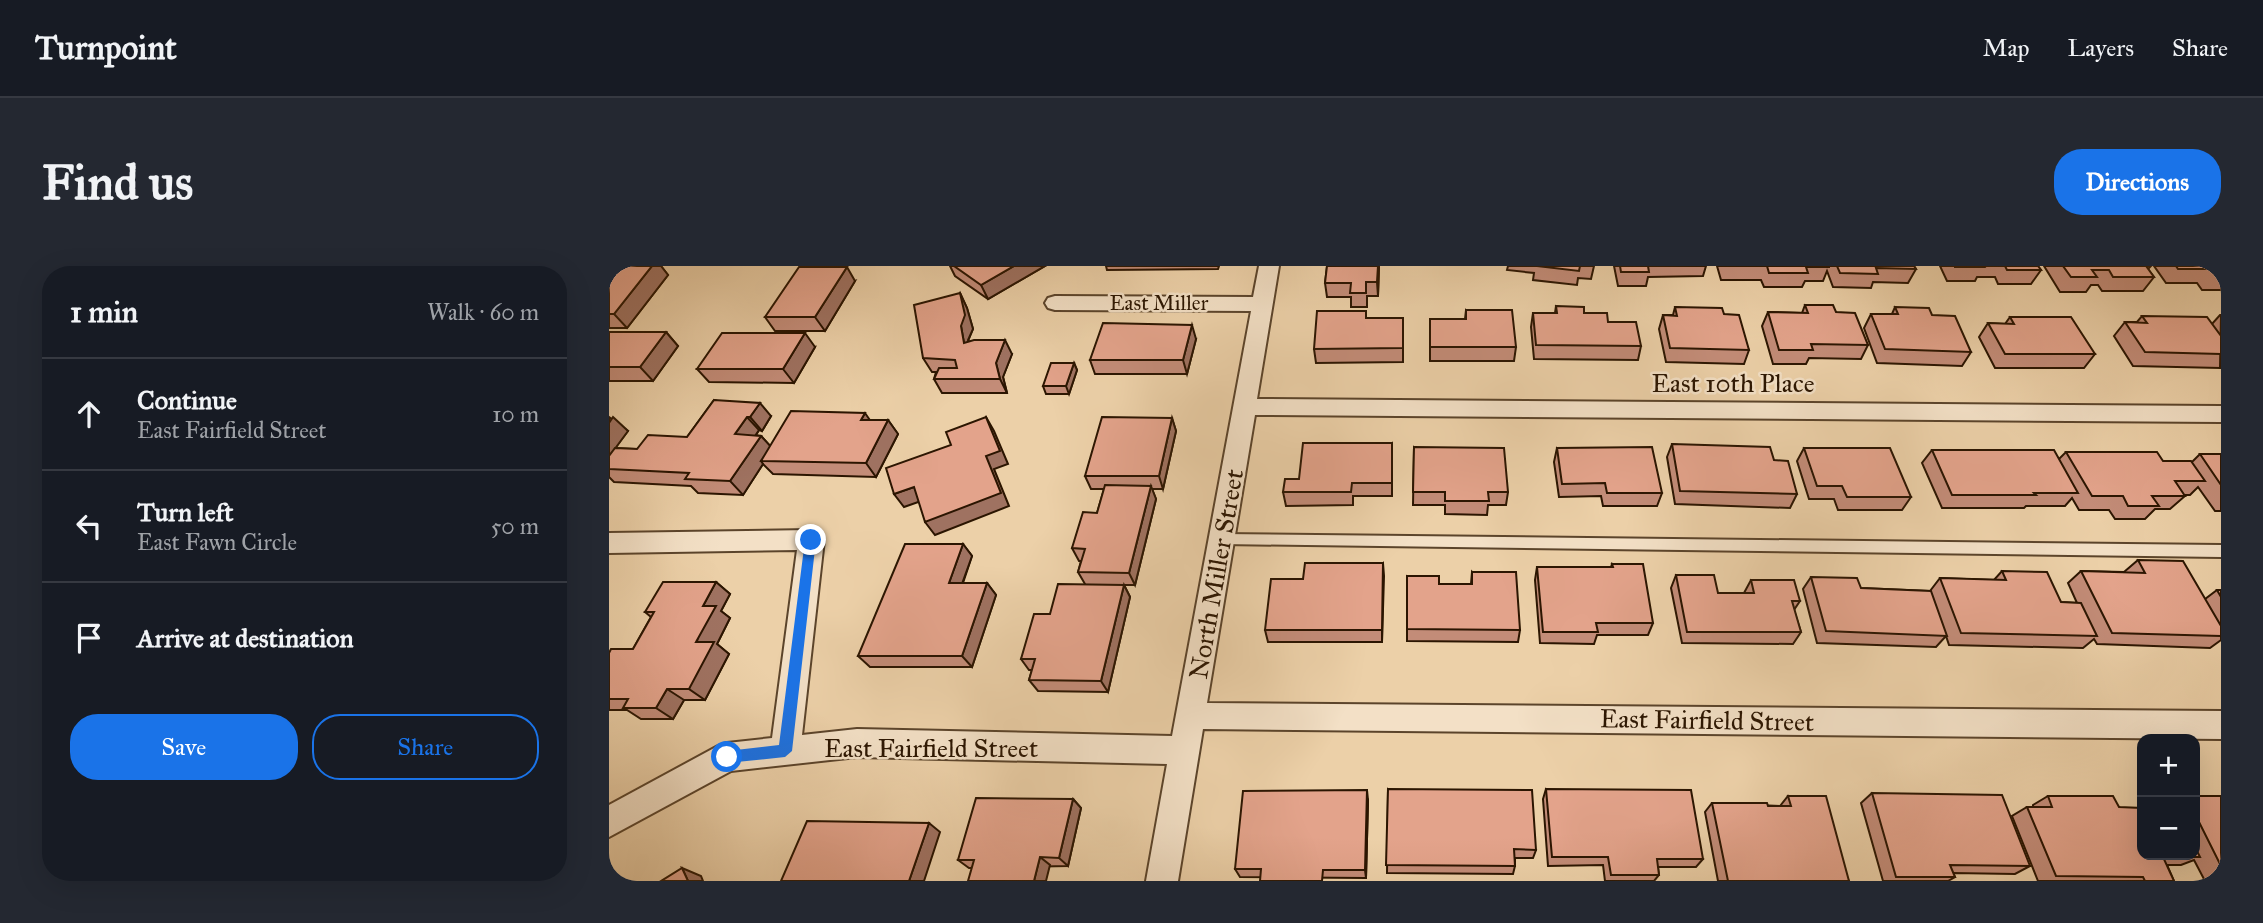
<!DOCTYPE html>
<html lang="en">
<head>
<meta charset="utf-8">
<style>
  :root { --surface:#171b24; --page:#242831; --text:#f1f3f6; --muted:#9ea1a6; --line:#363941; --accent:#1a73e8 }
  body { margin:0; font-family:"IM FELL Great Primer",serif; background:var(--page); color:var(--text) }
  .controls { position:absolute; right:21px; bottom:21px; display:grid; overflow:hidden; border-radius:14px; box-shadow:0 7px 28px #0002 }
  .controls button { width:63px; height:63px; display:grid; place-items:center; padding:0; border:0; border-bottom:2px solid var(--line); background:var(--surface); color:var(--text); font:35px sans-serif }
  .stop { position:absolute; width:21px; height:21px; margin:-16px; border:5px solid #1a73e8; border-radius:50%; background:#fff }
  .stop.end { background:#1a73e8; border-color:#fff; box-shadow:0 2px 7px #0008 }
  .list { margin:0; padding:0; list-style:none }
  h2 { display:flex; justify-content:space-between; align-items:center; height:91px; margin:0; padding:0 28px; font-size:30px }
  h2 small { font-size:23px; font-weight:400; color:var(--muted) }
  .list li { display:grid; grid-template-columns:46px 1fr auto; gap:21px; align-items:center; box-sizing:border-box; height:112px; padding:0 28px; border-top:2px solid var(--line) }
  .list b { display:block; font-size:26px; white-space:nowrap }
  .list p { margin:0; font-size:23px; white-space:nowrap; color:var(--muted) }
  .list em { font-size:23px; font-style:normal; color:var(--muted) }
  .actions { display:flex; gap:14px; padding:21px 28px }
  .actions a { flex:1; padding:16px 0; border:2px solid var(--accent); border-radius:28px; text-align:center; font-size:24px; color:var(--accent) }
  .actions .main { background:var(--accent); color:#fff }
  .icon { flex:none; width:38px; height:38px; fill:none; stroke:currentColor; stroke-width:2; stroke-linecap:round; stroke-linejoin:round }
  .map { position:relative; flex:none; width:1612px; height:615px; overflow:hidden; border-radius:28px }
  header { display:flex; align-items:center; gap:42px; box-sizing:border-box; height:98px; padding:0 35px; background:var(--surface); border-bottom:2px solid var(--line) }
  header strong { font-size:33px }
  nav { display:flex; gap:38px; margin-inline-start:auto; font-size:24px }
  .intro { display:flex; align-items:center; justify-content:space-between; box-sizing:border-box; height:168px; padding:0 42px }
  h1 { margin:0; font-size:49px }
  .button { padding:18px 32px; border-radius:28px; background:var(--accent); color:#fff; font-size:24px; font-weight:700 }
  main { display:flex; gap:42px; padding:0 42px }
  aside { flex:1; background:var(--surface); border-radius:28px; box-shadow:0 7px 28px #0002 }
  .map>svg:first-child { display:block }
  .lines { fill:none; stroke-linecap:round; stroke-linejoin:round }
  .lane-casing { stroke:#5b442b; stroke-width:4 }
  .street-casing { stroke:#5b442b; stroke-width:4 }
  .lane { fill:#f3e0c6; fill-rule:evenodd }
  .street { fill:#f3e0c6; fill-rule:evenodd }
  .wall { fill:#c38c78; stroke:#2b1501; stroke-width:2 }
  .shaded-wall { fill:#9f7261; stroke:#2b1501; stroke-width:2 }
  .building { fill:#e3a38b; stroke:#2b1501; stroke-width:2 }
  .route { fill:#1a73e8 }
  .labels { text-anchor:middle; stroke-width:5; stroke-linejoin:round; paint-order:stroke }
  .far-street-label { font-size:21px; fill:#2b1501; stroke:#f3e0c6 }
  .street-label { font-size:26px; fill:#2b1501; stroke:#f3e0c6 }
</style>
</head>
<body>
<header>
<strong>Turnpoint</strong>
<nav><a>Map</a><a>Layers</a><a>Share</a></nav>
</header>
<div class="intro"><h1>Find us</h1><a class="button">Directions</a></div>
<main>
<aside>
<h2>1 min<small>Walk · 60 m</small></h2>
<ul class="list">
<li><svg class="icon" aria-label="ahead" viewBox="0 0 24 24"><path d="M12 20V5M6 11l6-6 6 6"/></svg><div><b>Continue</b><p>East Fairfield Street</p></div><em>10 m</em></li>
<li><svg class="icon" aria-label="left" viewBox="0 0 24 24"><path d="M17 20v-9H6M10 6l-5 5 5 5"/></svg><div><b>Turn left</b><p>East Fawn Circle</p></div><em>50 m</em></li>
<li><svg class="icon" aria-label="arrive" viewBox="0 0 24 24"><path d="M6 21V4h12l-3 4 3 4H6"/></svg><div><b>Arrive at destination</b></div></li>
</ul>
<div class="actions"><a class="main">Save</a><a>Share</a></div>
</aside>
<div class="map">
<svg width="1612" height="615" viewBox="0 0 1612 615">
  <rect width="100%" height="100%" fill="#ecd0a8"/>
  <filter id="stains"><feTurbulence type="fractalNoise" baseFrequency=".00286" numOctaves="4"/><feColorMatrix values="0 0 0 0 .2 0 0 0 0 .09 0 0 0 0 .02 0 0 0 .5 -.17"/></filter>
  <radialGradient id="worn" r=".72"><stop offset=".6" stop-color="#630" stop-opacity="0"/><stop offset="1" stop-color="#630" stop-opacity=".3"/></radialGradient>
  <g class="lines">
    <defs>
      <path id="lane" d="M613 268 1612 279V291L613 278 608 277 606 273 608 269Z"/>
      <path id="street" d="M650 0H670L648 133 1612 140V156L646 149 598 437 1612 445V473L594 463 569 615H537L558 498 248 491 122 505 0 571V539L107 481 118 477 163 472 188 284 0 287V267L202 264 211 267 215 274 193 469 248 463 563 470 642 45 446 44 439 42 436 37 439 32 446 30 644 31Z"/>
    </defs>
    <use href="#lane" class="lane-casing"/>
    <use href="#street" class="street-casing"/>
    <use href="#lane" class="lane"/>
    <use href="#street" class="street"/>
  </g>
  <g class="wall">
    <path d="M0 0H52L59 9 18 62H0Z"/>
    <path d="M341 0H436L379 33 346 10Z"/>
    <path d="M497 0H610L609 3 498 4Z"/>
    <path d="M718 0H770L769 30H758V41H742V31H718L716 17Z"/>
    <path d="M899 0H985L982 13 969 12 968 19 924 14 925 7 898 4Z"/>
    <path d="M1005 0H1097L1094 10 1039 11 1037 20H1009Z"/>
    <path d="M1108 0H1305L1307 3 1299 17 1264 16 1262 22 1224 21 1218 5 1214 15H1196L1193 21H1155L1152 14H1112Z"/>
    <path d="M1331 0H1429L1432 4 1422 18H1389L1386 11H1368L1366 15H1338Z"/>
    <path d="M1435 0H1542L1539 3 1545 11 1534 25H1493L1489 19H1482L1477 26H1451Z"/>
    <path d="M1545 0H1612V24H1593L1588 17H1557Z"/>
    <path d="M246 15 216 65H166L156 51Z"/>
    <path d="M351 27 358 42 364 63 359 75 403 88 394 111 398 127H333L325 113 327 106H323L314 92Z"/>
    <path d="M1196 39 1227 46 1259 79 1252 93 1200 92 1197 98H1164L1153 60 1159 46 1193 47Z"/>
    <path d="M947 40 975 47 999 56 1032 80 1029 94 925 93 922 61 924 47H946Z"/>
    <path d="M1066 41 1115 48 1140 84 1135 98 1057 96 1050 63 1054 49H1064Z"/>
    <path d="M1286 41 1362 86 1353 100 1268 97 1255 62 1262 48H1283Z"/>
    <path d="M857 44 907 81 905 95H821V53H856Z"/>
    <path d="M1611 49H1612L1611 102 1524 100 1505 70 1516 56H1528L1533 50 1603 58Z"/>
    <path d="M1401 51 1486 88 1475 102H1386L1370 71 1379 57 1396 58Z"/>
    <path d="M757 52H794V96L707 97 705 83Z"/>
    <path d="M0 66H57L69 80 44 115H0Z"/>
    <path d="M587 73 578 108H486L481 94Z"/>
    <path d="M206 81 185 117 100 116 88 103Z"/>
    <path d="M465 97 468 104 460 128H437L434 120Z"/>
    <path d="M105 134 162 150 153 165 150 164 147 169 152 170 161 180 261 154H279L289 168 267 211 164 208 154 198 134 229 89 227 82 220 5 216 0 211V151L19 165 6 182 28 183 78 171Z"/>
    <path d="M563 152 567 165 554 223H543L547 233 526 319H515L521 331 499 426 429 425 420 414 423 404H420L412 393 441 348 476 318 469 306 472 295H470L463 282 488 247 495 223H482L476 210Z"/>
    <path d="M783 177V230H744V239L677 240 674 226 690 213Z"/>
    <path d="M1063 178 1165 194 1188 228 1181 242 1066 238 1058 191Z"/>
    <path d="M805 181 899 226 897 239H879L878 249 836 248V239H804Z"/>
    <path d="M948 182 1053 227 1048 240H994L992 230 950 231 945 196Z"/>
    <path d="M1195 182 1302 231 1293 244H1229L1225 233H1200L1188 195Z"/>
    <path d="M1323 184 1450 193 1457 186 1554 195 1583 196 1591 188H1612V245H1606L1589 221 1581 229H1575L1576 230 1561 243H1546L1536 253H1506L1500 244H1470L1463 232 1456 240H1417L1415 242H1333L1313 197Z"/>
    <path d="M354 278 363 290 354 317H378L387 329 363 401H261L249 390Z"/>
    <path d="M1529 294 1596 333 1608 324H1612V374L1601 382 1488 378 1485 373 1474 382 1340 379 1337 370 1327 381 1208 377 1194 323 1202 311 1252 322 1321 325 1331 312 1385 314 1393 305 1452 336 1468 337 1459 317 1472 305 1515 306Z"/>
    <path d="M774 297 773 376H659L656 364Z"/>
    <path d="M1003 298 1044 357 1039 369H988L985 378 931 377 926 314 928 301H1002Z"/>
    <path d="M863 306 911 364 909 376 798 375V310L830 318H862Z"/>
    <path d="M1067 309 1109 327H1135L1142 314 1191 335 1185 344 1192 366 1184 378 1073 377 1062 322Z"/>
    <path d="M107 316 121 328 112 345 121 352 108 378 120 388 96 434H75L64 453H32L18 444H0V387L24 383 42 351 36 346Z"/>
    <path d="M779 523 927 584 924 592H906V600L904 608 778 607Z"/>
    <path d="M937 523 1094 593 1087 601H1049L1050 609 1045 615H996L994 599 939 600 934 533Z"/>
    <path d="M1263 527 1421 600 1406 608 1344 607 1346 611 1339 615H1274L1252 537Z"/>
    <path d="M1179 530 1240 615H1109L1096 546 1103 537 1171 540Z"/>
    <path d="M1439 530 1510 541 1586 589V530H1612V615H1596L1585 594 1572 599H1558L1565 615H1429L1403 550 1418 541H1424V539Z"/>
    <path d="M464 533 472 542 459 600 360 602 349 594Z"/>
    <path d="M759 534 757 612 631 611 626 603Z"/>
  </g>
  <g class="shaded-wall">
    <path d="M43 0H52L59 9 18 62 5 48Z"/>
    <path d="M405 0H436L379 33 372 19Z"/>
    <path d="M769 0H770L769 30 768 16Z"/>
    <path d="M238 1 246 15 216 65 206 51Z"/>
    <path d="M351 27 358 42 364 63 359 74 363 91 355 77 352 60Z"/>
    <path d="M583 59 587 73 578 108 574 94Z"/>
    <path d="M57 66 69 80 44 115 31 101Z"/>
    <path d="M196 67 206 81 185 117 174 103Z"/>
    <path d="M396 74 403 88 394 111 398 127 391 113 387 97Z"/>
    <path d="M465 97 468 104 460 128 457 120Z"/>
    <path d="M151 137 162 150 153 165 141 151Z"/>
    <path d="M256 147 265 160 252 154Z"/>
    <path d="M4 151 19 165 0 191V157Z"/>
    <path d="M138 151 150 164 138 182 126 168Z"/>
    <path d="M377 151 385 165 399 198 385 203 400 240 326 269 316 256Z"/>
    <path d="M563 152 567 165 554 223 550 210Z"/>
    <path d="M279 154 289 168 267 211 257 197Z"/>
    <path d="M152 170 164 183 152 195 154 198 134 229 121 215Z"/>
    <path d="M542 220 547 233 526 319 520 307Z"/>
    <path d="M305 221 315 234 295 241 285 228Z"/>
    <path d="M354 278 363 290 349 329 340 317Z"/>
    <path d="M774 297 775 310 773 376V364Z"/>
    <path d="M107 316 121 328 112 345 121 352 108 378 120 388 96 434 80 423 94 340Z"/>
    <path d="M378 317 387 329 363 401 353 390Z"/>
    <path d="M515 319 521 331 499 426 492 415Z"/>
    <path d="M58 423 75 434 64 453 47 442Z"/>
    <path d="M758 524 759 534 757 612 756 604Z"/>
    <path d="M464 533 472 542 459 600 450 592Z"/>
    <path d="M320 557 331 566 315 615H300Z"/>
    <path d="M431 591 441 599 437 615H425Z"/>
    <path d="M73 602 92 610 94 615H79Z"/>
  </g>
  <g class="building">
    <path d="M0 0H43L5 48H0Z"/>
    <path d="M345 0H405L372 19Z"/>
    <path d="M718 0H769L768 16H757V27H741L742 17H716Z"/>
    <path d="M928 0H971L970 5Z"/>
    <path d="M1011 0H1039L1040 6H1012Z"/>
    <path d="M1137 0H1220V1H1197L1199 7H1160L1158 0Z"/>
    <path d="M1228 0H1305L1307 3 1267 2 1269 8 1231 7Z"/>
    <path d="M1346 0H1374L1375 1H1346Z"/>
    <path d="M1396 0H1429L1432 4H1398Z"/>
    <path d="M1454 0H1537L1545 11H1504L1500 4H1483L1488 11H1462Z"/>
    <path d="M1567 0H1612V10L1606 9 1601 3H1569Z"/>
    <path d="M190 1H238L206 51H156Z"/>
    <path d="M351 27 356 49 352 60 355 77 365 74H396L387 97 391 113H325L330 102H348L346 94 314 92 305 39Z"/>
    <path d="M1196 39H1224L1227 46 1246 47 1259 79 1202 78 1204 84H1170L1159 46 1199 47Z"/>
    <path d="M947 40 975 41V47H998L999 56H1027L1032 80 927 79 924 47H948Z"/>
    <path d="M1066 41 1113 42 1115 48 1130 49 1140 84 1061 82 1054 49 1068 50Z"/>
    <path d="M1286 41 1320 42 1323 49 1346 50 1362 86 1276 83 1262 48H1289Z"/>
    <path d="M857 44H903L907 81H821V53H857Z"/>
    <path d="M708 45H757V52H794V82L705 83Z"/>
    <path d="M1533 50 1598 51 1612 70V88L1536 86 1516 56 1538 57Z"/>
    <path d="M1401 51H1462L1486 88H1396L1379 57 1405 58Z"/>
    <path d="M494 57 583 59 574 94H481Z"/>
    <path d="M0 66H57L31 101H0Z"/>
    <path d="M113 67H196L174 103H88Z"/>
    <path d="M442 97H465L457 120H434Z"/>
    <path d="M105 134 151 137 141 151H138L126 168 152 170 121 215 76 213 80 207 0 203V190L6 182 28 183 39 169 78 171Z"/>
    <path d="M182 145 256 147 252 154H279L257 197 152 195Z"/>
    <path d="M377 151 391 185 377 190 392 227 316 256 305 221 285 228 277 202 342 179 337 166Z"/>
    <path d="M493 151 563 152 550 210H476Z"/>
    <path d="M694 177H783V217H743L742 226H674L676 213H690Z"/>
    <path d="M1063 178 1161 181 1165 194 1179 195 1188 228 1071 225Z"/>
    <path d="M805 181 895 182 899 226H879L880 235H836V226H804Z"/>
    <path d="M1043 181 1053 227H998L996 217 953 218 948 182Z"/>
    <path d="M1195 182H1281L1302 231H1238L1233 220H1208Z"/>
    <path d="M1323 184H1445L1469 227H1425L1427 229H1343Z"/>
    <path d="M1457 186H1548L1554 195H1582L1596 215H1566L1576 230H1543L1550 240H1519L1514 230H1483Z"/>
    <path d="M1591 188H1612V219Z"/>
    <path d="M496 219 542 220 520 307 469 306 476 283 463 282 474 246 488 247Z"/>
    <path d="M296 278H354L340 317H378L353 390H249Z"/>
    <path d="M1529 294 1574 295 1612 360V370L1503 367 1472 305 1536 307Z"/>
    <path d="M696 297H774L773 364H656L662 313H694Z"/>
    <path d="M1003 298H1034L1044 357H987L989 366H934L928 301H1004Z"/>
    <path d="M1393 305 1438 306 1452 336 1472 337 1488 370 1352 367 1331 312 1397 314Z"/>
    <path d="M863 306H907L911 364 798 363V310H830V318H863Z"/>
    <path d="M1067 309H1105L1109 327H1145L1142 314H1185L1191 335H1183L1192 366H1078Z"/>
    <path d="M1202 311 1248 312 1252 322 1322 325 1338 370 1217 365Z"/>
    <path d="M54 316H107L94 340H107L87 376H105L80 423H58L47 442H14L19 433H0V387L2 383H24L45 346H36Z"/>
    <path d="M449 318 515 319 492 415 420 414 426 393H412L425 348H441Z"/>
    <path d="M1608 324H1612V331Z"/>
    <path d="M779 523 923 524 927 584 905 583 906 600 777 599Z"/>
    <path d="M937 523 1082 524 1094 593H1048L1050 609H1002L999 591H943Z"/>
    <path d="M758 524 756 604H714L713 615H651L652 603H626L634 525Z"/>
    <path d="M1263 527 1393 529 1421 600 1341 599 1346 611H1287Z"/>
    <path d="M1179 530H1217L1240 615H1119L1103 537H1158L1159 540H1182Z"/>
    <path d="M1439 530H1504L1510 541 1533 542V589H1586V581L1591 591H1554L1565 615H1536L1534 611 1447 610 1418 541H1443Z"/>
    <path d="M1586 530H1612V600L1586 548Z"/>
    <path d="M367 532 464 533 450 592 431 591 425 615H359L365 594H349Z"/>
    <path d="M198 555 320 557 300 615H172Z"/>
    <path d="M73 602 79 615H52Z"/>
  </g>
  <path class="route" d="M202 269 207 274 183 485 176 491 118 497 112 491 118 485 170 479 196 274Z"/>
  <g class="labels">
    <g class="far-street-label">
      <text x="550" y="44">East Miller</text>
    </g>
    <g class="street-label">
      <text x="1124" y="126">East 10th Place</text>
      <text transform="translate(607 308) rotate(-80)" y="9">North Miller Street</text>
      <text transform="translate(1098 454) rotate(1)" y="9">East Fairfield Street</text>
      <text x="322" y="491">East Fairfield Street</text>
    </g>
  </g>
  <rect width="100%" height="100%" filter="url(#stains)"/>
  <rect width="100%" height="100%" fill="url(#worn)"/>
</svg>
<div class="controls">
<button>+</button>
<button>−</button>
</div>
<div class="stop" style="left:118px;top:491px"></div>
<div class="stop end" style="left:202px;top:274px"></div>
</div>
</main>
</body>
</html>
